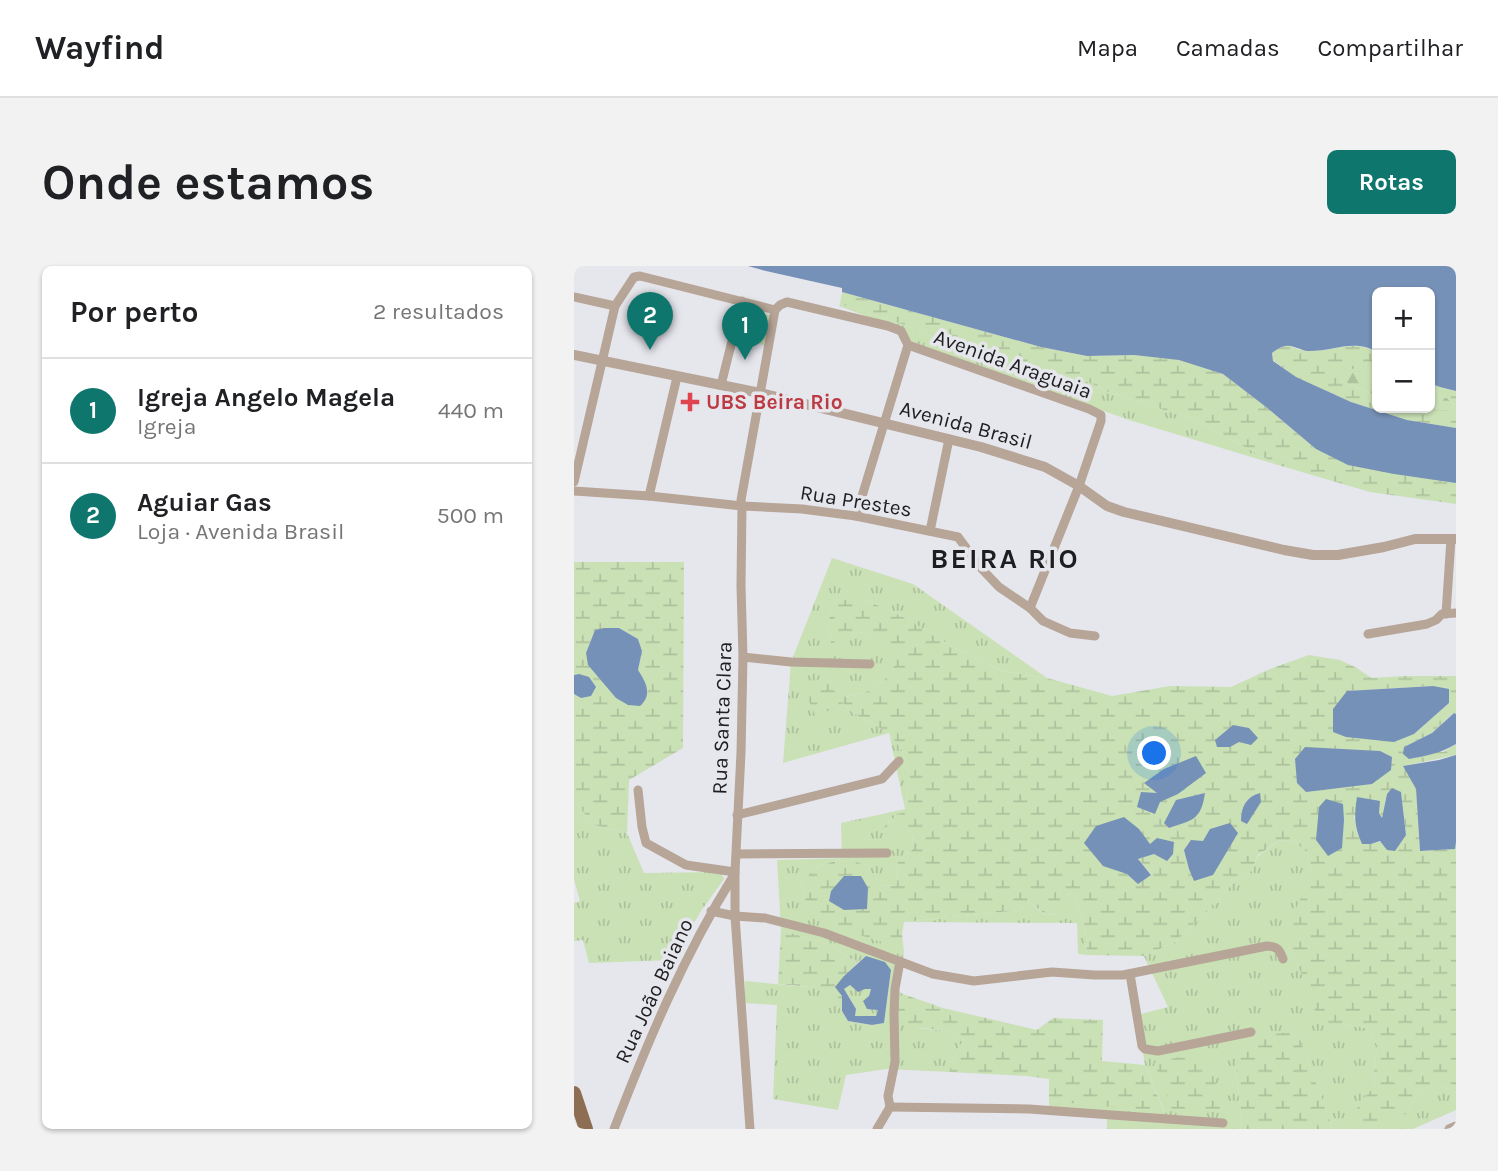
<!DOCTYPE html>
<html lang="pt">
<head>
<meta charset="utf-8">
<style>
  :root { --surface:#fff; --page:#f2f2f2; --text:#202124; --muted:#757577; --line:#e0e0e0; --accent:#0f766e }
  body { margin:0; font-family:Karla,sans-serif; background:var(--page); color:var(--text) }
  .controls { position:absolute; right:21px; top:21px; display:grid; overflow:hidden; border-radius:10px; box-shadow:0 2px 5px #0004 }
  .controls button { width:63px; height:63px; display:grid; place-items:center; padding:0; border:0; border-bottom:2px solid var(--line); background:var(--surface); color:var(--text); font:35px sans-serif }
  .you { position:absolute; left:581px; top:488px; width:24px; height:24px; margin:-18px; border:5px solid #fff; border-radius:50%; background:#1a73e8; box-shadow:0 0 0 10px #1a73e833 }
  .badge { display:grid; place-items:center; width:46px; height:46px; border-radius:50%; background:var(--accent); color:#fff; font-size:23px; font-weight:700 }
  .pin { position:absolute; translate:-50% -58px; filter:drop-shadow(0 2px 4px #0008) }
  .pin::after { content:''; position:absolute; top:37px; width:24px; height:21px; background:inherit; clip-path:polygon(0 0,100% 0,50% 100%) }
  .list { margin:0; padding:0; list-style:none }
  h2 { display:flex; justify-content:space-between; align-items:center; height:91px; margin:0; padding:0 28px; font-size:30px }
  h2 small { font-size:23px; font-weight:400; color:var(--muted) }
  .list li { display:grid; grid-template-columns:46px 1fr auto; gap:21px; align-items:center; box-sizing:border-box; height:105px; padding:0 28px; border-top:2px solid var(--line) }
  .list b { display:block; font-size:26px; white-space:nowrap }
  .list p { margin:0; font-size:23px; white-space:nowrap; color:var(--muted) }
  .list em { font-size:23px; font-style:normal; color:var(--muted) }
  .map { position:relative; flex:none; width:882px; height:863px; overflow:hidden; border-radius:10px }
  header { display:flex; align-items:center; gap:42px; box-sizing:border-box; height:98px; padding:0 35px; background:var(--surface); border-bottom:2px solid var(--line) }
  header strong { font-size:33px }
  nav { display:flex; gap:38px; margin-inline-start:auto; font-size:24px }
  .intro { display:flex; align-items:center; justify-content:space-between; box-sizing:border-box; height:168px; padding:0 42px }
  h1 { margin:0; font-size:49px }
  .button { padding:18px 32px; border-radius:10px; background:var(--accent); color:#fff; font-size:24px; font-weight:700 }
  main { display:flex; gap:42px; padding:0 42px }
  aside { flex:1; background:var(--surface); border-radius:10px; box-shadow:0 2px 5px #0004 }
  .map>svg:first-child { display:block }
  .grass { fill:url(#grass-tufts) }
  .forest { fill:url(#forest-firs) }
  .wetland { fill:url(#wetland-marsh); fill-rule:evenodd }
  .water { fill:#7691b7; fill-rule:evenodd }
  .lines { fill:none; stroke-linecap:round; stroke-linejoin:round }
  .minor { stroke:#b7a597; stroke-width:9 }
  .tertiary { stroke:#b7a597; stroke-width:10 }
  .primary { stroke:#8d6e53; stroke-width:14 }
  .health-dot { fill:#e0444e; stroke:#e6e6ed; stroke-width:2.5 }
  .labels { text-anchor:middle; stroke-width:7; stroke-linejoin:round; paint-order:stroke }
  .street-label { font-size:21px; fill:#1e1e21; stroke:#e6e6ed }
  .health-label { font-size:21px; font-weight:bold; fill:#be3a42; stroke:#e6e6ed; text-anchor:start }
  .district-label { font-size:28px; font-weight:bold; letter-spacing:2px; fill:#1e1e21; stroke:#e6e6ed }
</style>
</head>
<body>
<header>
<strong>Wayfind</strong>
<nav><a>Mapa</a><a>Camadas</a><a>Compartilhar</a></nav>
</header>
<div class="intro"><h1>Onde estamos</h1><a class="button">Rotas</a></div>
<main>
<aside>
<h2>Por perto<small>2 resultados</small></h2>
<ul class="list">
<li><span class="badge">1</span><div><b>Igreja Angelo Magela</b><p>Igreja</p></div><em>440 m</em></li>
<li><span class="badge">2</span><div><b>Aguiar Gas</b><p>Loja · Avenida Brasil</p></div><em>500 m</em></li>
</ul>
</aside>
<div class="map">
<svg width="882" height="863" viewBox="0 0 882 863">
  <defs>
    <pattern id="grass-tufts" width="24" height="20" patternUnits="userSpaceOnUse" patternTransform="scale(1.75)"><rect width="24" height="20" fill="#cae1b6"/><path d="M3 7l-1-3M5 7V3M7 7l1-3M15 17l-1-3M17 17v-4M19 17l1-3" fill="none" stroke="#adc19c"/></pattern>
    <pattern id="forest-firs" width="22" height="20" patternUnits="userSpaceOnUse" patternTransform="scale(1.75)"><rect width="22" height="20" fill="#cae1b6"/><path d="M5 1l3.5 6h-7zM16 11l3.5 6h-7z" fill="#adc19c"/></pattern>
    <pattern id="wetland-marsh" width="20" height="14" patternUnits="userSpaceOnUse" patternTransform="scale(1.75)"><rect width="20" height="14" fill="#cae1b6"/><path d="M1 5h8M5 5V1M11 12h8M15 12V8" fill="none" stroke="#adc19c"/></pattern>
  </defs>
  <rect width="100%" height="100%" fill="#e6e6ed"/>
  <g class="grass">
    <path d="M170 38 191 44V48L196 49 190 79 162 73Z"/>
    <path d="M266 38 328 58 349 66 367 77 395 87 510 114 534 126 621 154 704 199 555 154 341 78 316 59 265 40Z"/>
    <path d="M258 292 339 318 473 412 428 405 379 381 331 352 292 334H262L254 356 257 377 287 366 324 382 319 406 298 424 271 431 254 413 269 437 279 447 315 467 328 484 336 511 331 543 309 561 339 566 338 584 324 597 323 619 307 620 269 592 241 602 227 618 233 640 330 687 323 724 329 728 322 743 345 762 374 765 390 773 383 785 375 806 313 803 272 809 264 844 199 833 203 739 171 737V715L244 722 262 735 274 755 298 759 310 757 317 704 292 690 285 696 273 691 260 680 207 664 203 594 268 592 267 557 331 543 315 467 209 497 217 396Z"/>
    <path d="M0 535 20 559 53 567 70 607 147 606 150 613 127 645 98 694 15 697 9 674 0 675V637L6 635 0 613Z"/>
    <path d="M706 574 720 575 733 585 737 603 715 681 729 711 766 759 794 762 803 779 800 803 801 821 787 835 832 848C838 835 849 817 866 820 871 821 877 825 882 827V844L839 863H759L723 766 662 800 668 863H533V849L475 844V835L590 845 571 799 563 749 594 741 570 690 601 676 642 637 661 614 679 604 683 591Z"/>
    <path d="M498 627C509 647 513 666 513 689L504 688 503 657 330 656 446 644 455 636 470 648 484 649 486 633Z"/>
    <path d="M276 719 297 723 295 730 304 744 302 750H281L282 743 270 723Z"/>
  </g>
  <g class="forest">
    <path d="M774 100 803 113V130L768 115 763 105Z"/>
    <path d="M856 128 873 132 880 139 877 144H857L846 142H856Z"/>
  </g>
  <g class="wetland">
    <path d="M268 26 467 81 513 90 560 89 605 93 649 108 692 141 742 183 882 217V238L796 226 704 199 621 154 534 126 510 114 395 87 367 77 349 66 328 58 266 38Z"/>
    <path d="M713 79C721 82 728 85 736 85 760 85 780 73 803 86V113L774 101 764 105 768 115 803 130V142H846L857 144H877L880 139 873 132 856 128V117L866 121 882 125V162L833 154 777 136 721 111 699 94 698 87 705 82Z"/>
    <path d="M0 296H110L109 482 55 514 53 567 20 559 0 535V428L7 432 5 408 0 409ZM45 362 64 373 68 385 64 404 69 412 74 426 12 387 21 364Z"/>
    <path d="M262 334H292L331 352 379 381 428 405 473 412 538 430 596 420 657 421 696 403 735 389 766 394 783 402 797 412 830 410H882V448L879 447 858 467 830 481 869 486 882 478V489L830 500 842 523 846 585 880 583 882 576V827C877 825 871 821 866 820 849 817 838 835 832 848L810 856 793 858 780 848 787 835 801 820 800 803 803 779 794 762 766 759 752 764 740 743 729 711 715 681 717 653 731 623 737 603 733 586 720 575 706 574 683 590 679 604 661 614 642 637 601 676 570 690 513 689C513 666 509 647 498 627L486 633 485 649 471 648 455 636 446 644 330 656 328 668 330 687 301 674 241 654 233 640 227 618 241 602 269 592 292 599 307 620 323 619 324 596 338 584 339 566 308 562 331 543 336 511 328 484 315 467 279 447 269 437 242 451 226 415 254 413 272 431 298 424 319 406 323 382 287 366 257 378 254 356ZM859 420 875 437 840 468 773 425ZM827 526 832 569 797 578H788L783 566 780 550 805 535V548L808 553 813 528ZM565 563 580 588 564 593 577 608 564 617 553 608Z"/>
    <path d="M207 664 260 680 273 691 285 696 270 710 268 745C251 718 233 721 204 718Z"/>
    <path d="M329 728 369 742 463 764 479 752 529 754 528 795 571 799 590 846 475 835V813L453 810 375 806 383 785 390 773 374 765 332 760 324 754 322 743Z"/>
    <path d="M723 765 759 863H668L662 800 675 771Z"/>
    <path d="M618 788 631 793 654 846H599L580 797Z"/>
  </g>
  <g class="water">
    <path d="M174 0H882V125L866 121 856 117V26H803V86C780 72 758 86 733 85 726 84 719 79 712 80 707 80 702 84 698 87L699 95 722 111 777 136 833 154 882 162V217L820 208 774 199 742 183 692 141 649 108 605 94 560 89 513 90 467 81 268 26V22L192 5Z"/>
    <path d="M30 362H45L64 373 68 385 64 404C72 416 79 429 66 440L54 439 42 432 14 399 12 387 21 364Z"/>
    <path d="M5 408 15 411 22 421 17 430 7 432 0 428V409Z"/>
    <path d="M859 420 875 423V437L840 468 820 476 772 471 759 466V443L773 425Z"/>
    <path d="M880 447 882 448V478C867 487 852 490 835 493L829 488 830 481 858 467Z"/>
    <path d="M659 459 675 462 684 472 677 479 665 476 656 481H643L641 474Z"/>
    <path d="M731 481 806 485 818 491 817 504 798 518 732 526 723 517 721 493Z"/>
    <path d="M882 489V576L881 583 846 585 842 523 829 500 865 494Z"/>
    <path d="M622 490 632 507 604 528 586 536 581 548 563 541 567 526 583 527 570 517 590 503Z"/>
    <path d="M818 522 827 526 832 569 821 585 813 584 806 575 797 578H788C780 560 780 550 783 531L806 535 805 547 808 552 813 528Z"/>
    <path d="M631 527C627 554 619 554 595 562L590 557 602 534Z"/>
    <path d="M686 527 687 536 673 558 667 555C667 541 672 531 686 527Z"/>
    <path d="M752 533 769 538 770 554 768 582 754 590 742 574 745 541Z"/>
    <path d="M550 551 565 563 576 578 583 572 600 576 599 588 593 595 580 588 564 593 577 609 564 618 553 608 529 600 510 577 522 560Z"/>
    <path d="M656 557 664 567 639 609 620 615 615 603 610 584 617 574 629 575 636 563Z"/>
    <path d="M270 610H287L294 622 293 643 270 644 255 635 257 625Z"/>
    <path d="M292 690 311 696 317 704 310 757 298 759 274 755 268 745V730L261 721 270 710ZM276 719 284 726 291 723H297L295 730 289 735 293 743 304 744 302 750H281L282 743 270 723Z"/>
  </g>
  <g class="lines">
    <g class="minor">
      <path d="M0 31 41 40"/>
      <path d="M201 44 206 39 213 36 314 60 327 65 334 79 515 143 527 149V155L505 220 456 342"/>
      <path d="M147 119 168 35"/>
      <path d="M0 216 41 40 60 11 66 10 201 44"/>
      <path d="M0 225 75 230 168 240 228 243 282 250 384 271 406 301 425 321 456 342 469 355 496 367 521 370"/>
      <path d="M75 230 103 111"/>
      <path d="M282 250 334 79"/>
      <path d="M356 265 375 173"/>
      <path d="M872 348 877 273"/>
      <path d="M794 368 853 358 862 354 868 348 882 347"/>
      <path d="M169 391 217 396 296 398"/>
      <path d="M64 524 68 561 72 577 112 599 161 606"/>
      <path d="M163 549 308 513 325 495"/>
      <path d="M163 588 313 587"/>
      <path d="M137 645 161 650 191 652 250 667 359 708 400 715 478 706 520 709H549L693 680C703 680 706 684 709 693"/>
      <path d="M556 708 568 780 571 783 584 785 677 766"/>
      <path d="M316 841 455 843 649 857"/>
      <path d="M40 863C74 775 110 689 160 609"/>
      <path d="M176 863 161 650V606L167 487 169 391 167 320 168 240 167 234 201 44"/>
      <path d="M303 863 316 841 314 830 321 796 320 747 321 723 326 695"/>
      <path d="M875 863 882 860"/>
    </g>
    <path class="tertiary" d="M0 89 186 127 407 181 471 201 505 220 533 240 550 246 710 284 739 289H764L810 281 841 273H882"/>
    <path class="primary" d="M0 827 12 863"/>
  </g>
  <path class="health-dot" d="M112.5 125.5h7v7h7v7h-7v7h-7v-7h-7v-7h7z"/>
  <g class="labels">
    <g class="street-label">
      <text transform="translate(439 98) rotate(20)" y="7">Avenida Araguaia</text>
      <text transform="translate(392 159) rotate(15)" y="7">Avenida Brasil</text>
      <text transform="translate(282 235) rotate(9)" y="7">Rua Prestes</text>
      <text transform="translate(148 452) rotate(-88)" y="7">Rua Santa Clara</text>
      <text transform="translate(80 725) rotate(-65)" y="7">Rua João Baiano</text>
    </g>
    <g class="health-label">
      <text x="132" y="143">UBS Beira Rio</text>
    </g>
    <g class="district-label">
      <text x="431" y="302">BEIRA RIO</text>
    </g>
  </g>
</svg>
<div class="controls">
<button>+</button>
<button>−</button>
</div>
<div class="you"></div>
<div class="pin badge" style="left:171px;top:94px">1</div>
<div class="pin badge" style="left:76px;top:84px">2</div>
</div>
</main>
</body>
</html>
